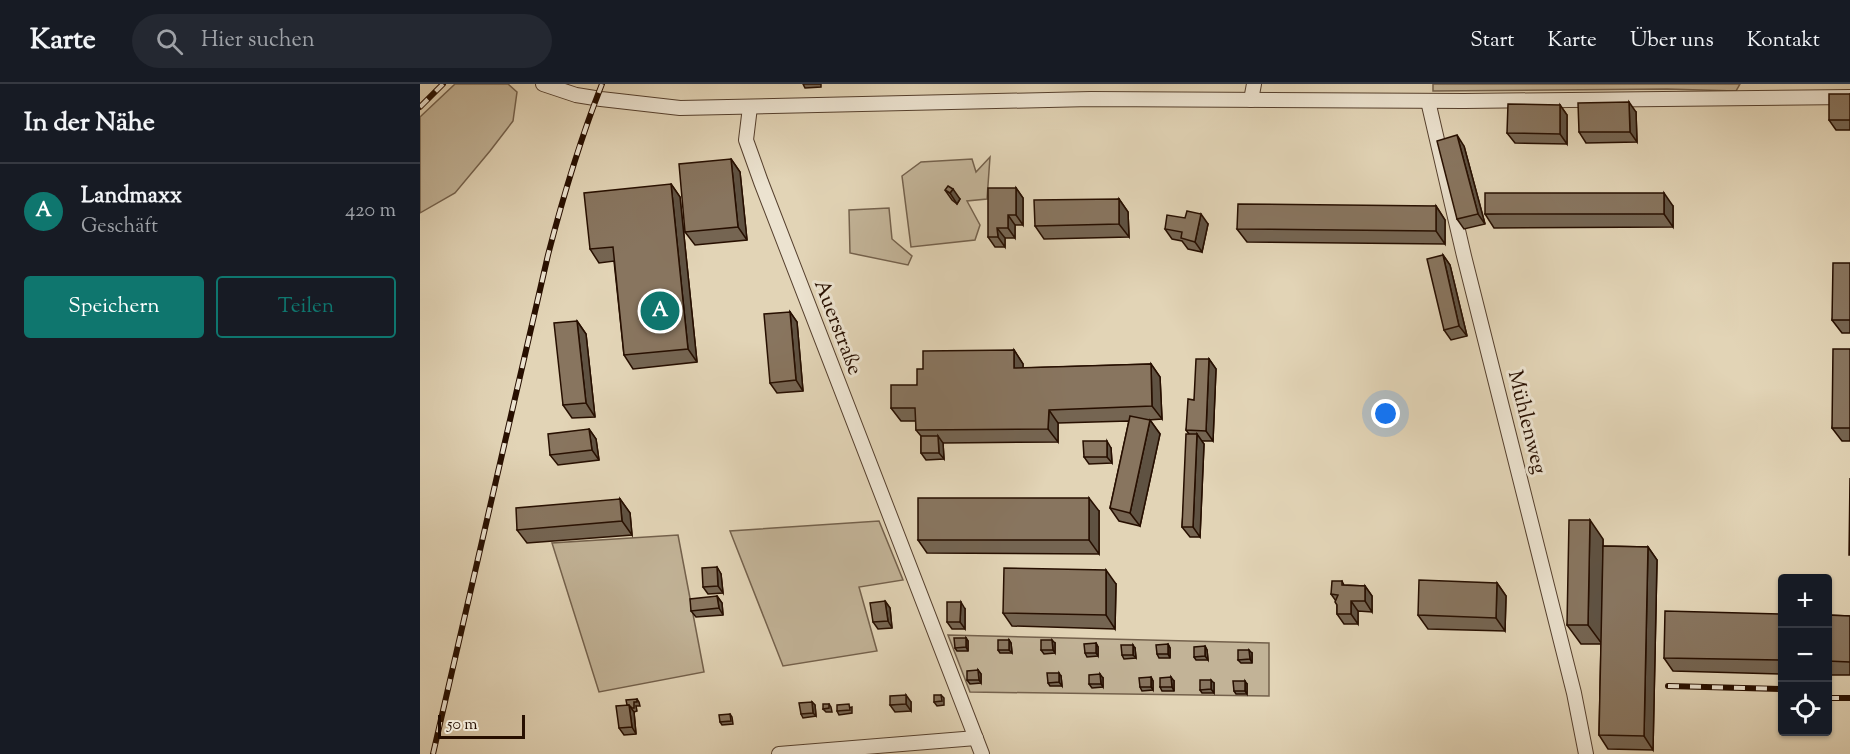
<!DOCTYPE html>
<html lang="de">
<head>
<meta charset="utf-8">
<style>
  :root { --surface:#171b24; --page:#242831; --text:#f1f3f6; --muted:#9ea1a6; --line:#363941; --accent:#0f766e }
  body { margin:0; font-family:"Sorts Mill Goudy",serif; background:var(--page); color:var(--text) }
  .controls { position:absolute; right:18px; bottom:18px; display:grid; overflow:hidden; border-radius:6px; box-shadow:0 2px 4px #0004 }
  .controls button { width:54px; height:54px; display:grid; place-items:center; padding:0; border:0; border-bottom:2px solid var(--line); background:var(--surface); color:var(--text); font:30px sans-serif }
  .scale { position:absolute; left:18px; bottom:15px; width:87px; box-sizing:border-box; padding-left:6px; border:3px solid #270f00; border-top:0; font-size:16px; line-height:21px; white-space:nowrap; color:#270f00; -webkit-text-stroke:4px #ece3d0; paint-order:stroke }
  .you { position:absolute; left:966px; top:330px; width:21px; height:21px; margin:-15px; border:4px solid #fff; border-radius:50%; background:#1a73e8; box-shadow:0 0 0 9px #1a73e833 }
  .badge { display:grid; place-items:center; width:39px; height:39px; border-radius:50%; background:var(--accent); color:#fff; font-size:20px; font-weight:700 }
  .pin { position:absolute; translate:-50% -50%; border:3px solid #fff; box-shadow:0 2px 6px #0006 }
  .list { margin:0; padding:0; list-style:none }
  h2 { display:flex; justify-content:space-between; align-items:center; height:78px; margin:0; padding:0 24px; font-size:26px }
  h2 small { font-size:20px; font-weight:400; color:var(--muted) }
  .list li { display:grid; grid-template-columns:39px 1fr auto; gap:18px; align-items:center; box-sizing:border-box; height:96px; padding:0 24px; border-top:2px solid var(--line) }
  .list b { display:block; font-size:22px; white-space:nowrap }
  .list p { margin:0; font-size:20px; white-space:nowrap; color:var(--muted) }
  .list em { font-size:20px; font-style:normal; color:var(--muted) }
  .actions { display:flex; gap:12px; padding:18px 24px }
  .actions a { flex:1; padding:14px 0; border:2px solid var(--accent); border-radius:6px; text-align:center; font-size:21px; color:var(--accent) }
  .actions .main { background:var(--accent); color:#fff }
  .icon { flex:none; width:33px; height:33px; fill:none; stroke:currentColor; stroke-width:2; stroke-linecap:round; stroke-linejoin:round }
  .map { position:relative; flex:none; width:1430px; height:670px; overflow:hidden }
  header { display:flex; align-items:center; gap:36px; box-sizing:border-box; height:84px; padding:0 30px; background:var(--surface); border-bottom:2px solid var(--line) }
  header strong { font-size:28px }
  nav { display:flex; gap:33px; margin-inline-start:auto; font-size:21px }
  .search { width:420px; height:54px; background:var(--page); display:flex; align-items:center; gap:15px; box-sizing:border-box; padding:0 21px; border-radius:33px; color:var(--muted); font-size:22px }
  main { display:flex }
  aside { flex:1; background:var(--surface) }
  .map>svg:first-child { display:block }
  .green { fill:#c2b397; stroke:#74614c; stroke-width:1.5 }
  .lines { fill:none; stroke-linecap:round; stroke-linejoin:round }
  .minor-casing { stroke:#56402e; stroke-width:16 }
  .minor { stroke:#ece3d0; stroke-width:14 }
  .rail-casing { stroke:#270f00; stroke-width:6 }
  .rail { stroke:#ece3d0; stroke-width:4; stroke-dasharray:11; stroke-linecap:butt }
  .wall { fill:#756552; stroke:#270f00; stroke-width:1.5 }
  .shaded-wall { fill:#5f5242; stroke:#270f00; stroke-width:1.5 }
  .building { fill:#88755f; stroke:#270f00; stroke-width:1.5 }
  .labels { text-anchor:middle; stroke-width:6; stroke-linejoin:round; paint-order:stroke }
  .street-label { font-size:21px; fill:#270f00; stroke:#ece3d0 }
</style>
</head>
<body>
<header>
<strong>Karte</strong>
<div class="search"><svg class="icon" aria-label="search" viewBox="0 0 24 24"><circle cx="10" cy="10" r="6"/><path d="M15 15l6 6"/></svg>Hier suchen</div>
<nav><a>Start</a><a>Karte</a><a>Über uns</a><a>Kontakt</a></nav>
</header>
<main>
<aside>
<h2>In der Nähe<small></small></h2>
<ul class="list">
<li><span class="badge">A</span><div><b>Landmaxx</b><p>Geschäft</p></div><em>420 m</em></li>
</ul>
<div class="actions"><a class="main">Speichern</a><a>Teilen</a></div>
</aside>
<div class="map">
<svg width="1430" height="670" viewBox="0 0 1430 670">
  <rect width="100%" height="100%" fill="#e2d4b6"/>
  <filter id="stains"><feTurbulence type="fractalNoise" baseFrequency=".00333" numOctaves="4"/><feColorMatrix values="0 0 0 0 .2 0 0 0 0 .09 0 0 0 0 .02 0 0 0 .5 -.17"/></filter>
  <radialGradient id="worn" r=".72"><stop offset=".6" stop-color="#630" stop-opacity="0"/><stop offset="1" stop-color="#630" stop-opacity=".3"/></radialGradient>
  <g class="green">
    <path d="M35 0H88L97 8 93 37 70 67 35 109 0 129V33Z"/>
    <path d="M1013 0H1320L1316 7 1247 5 1013 7Z"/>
    <path d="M570 73 567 115 547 117 560 141 555 156 491 163 482 92 501 78 552 75 556 88Z"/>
    <path d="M469 124 472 155 492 172 488 181 430 169 429 126Z"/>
    <path d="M459 437 483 496 439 503 457 567 363 582 310 447Z"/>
    <path d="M258 451 284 588 179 608 132 459Z"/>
    <path d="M528 551 849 559V612L550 608Z"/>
  </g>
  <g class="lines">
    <defs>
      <g id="minor">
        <path d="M123 0 156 11 181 15 260 24 671 15 1044 17 1430 13"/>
        <path d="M831 16 834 0"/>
        <path d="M1008 17 1044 172 1154 609 1166 670"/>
        <path d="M330 23 326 56 341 98 562 670"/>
        <path d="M359 670 556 654"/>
      </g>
    </defs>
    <use href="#minor" class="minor-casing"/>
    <use href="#minor" class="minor"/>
    <defs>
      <g id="rail">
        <path d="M0 23 23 0"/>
        <path d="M1248 602 1362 605"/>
        <path d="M1408 614H1430"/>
        <path d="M13 670 128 171C143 113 160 56 182 0"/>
      </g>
    </defs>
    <use href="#rail" class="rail-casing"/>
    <use href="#rail" class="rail"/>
  </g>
  <g class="wall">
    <path d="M383 0H401V3L385 4Z"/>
    <path d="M1430 10V46H1416L1409 36Z"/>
    <path d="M1140 21 1147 31V60L1095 59 1087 49Z"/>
    <path d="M1216 28 1217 58 1166 59 1159 48Z"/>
    <path d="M1044 62 1065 140 1044 145 1037 135Z"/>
    <path d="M311 75 320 88 327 156 275 161 265 148Z"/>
    <path d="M251 100 260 113 277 278 213 285 204 271 194 177 179 179 170 165Z"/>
    <path d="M596 104 603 114V141H595V154H585V163H575L568 153Z"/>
    <path d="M525 106 540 115 537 120 532 116Z"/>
    <path d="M699 115 708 128 709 153 624 155 615 142Z"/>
    <path d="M1016 122 1025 136V160L827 158 817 145Z"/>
    <path d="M1253 122V143L1074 144 1065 130Z"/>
    <path d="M788 140 782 168 768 165 762 157 752 155 745 145Z"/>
    <path d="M1023 171 1030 181 1047 252 1031 256 1024 246Z"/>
    <path d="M1430 179V249H1422L1412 236Z"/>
    <path d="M370 228 377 238 383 307 357 309 350 299Z"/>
    <path d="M157 237 166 250 175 333 152 334 143 321Z"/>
    <path d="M1430 265V357H1422L1412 344Z"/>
    <path d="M594 266 603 280V284L731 280 740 293 742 335 728 336H730L740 350 720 442 699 437 690 424 709 337 638 339V358L523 359 524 375 506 376 501 369V352L496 346V337H481L471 324 497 301 503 285Z"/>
    <path d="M789 275 796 285 793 357H781L784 360 780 453H770L762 443 769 350 766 346 774 316Z"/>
    <path d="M169 345 176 355 179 376 138 381 130 371Z"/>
    <path d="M691 364 692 379 669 380 664 373Z"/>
    <path d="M200 415 210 429 212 451 107 459 97 446Z"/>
    <path d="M679 427V470L507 469 498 456Z"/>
    <path d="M1183 455V462L1228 463 1237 476 1233 666 1188 665 1179 651 1181 560H1161L1147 541Z"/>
    <path d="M297 483 301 490 303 509 288 510 283 503Z"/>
    <path d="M922 497 924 501 945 502 952 512V528L938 527V540H924L917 530V521L916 517 911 510Z"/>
    <path d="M1077 499 1086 512 1085 547 1008 545 998 531Z"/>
    <path d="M696 500 695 545 592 542 583 529Z"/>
    <path d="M297 512 302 519 303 531 276 533 271 527Z"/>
    <path d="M465 517 470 524 472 544 458 545 453 538Z"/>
    <path d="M545 525V545H532L527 538Z"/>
    <path d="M1362 530V590L1253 587 1244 574Z"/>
    <path d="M1407 531 1430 532V591H1407Z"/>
    <path d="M546 554 548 557V567H537L535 564Z"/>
    <path d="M589 556 591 559 592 569H580L578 566Z"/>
    <path d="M635 559V569L624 570 621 566Z"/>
    <path d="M676 559 678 563V572L667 573 665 569Z"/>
    <path d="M748 560 750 564V574H739L737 570Z"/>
    <path d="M785 562 787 566 788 576H776L774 573Z"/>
    <path d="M715 564 716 574 704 575 702 571Z"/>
    <path d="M832 569V579H821L818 576Z"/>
    <path d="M558 586 561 590V599L550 600 547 596Z"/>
    <path d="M641 592 642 602H630L628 599Z"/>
    <path d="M731 593 733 597V606L722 607 720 603Z"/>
    <path d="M683 594V603L672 604 669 600Z"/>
    <path d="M754 597V607H742L740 603Z"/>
    <path d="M794 599V609H782L780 606Z"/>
    <path d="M827 600V610H816L814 607Z"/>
    <path d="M521 611 524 614V621L517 622 514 618Z"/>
    <path d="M217 615 219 618 220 622H216L217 627 214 628 216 650 204 651 199 644 207 621Z"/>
    <path d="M392 618 395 621 396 632 383 634 381 630Z"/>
    <path d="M491 618V627L475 628 470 621Z"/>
    <path d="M409 620 411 623 412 628H406L403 625Z"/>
    <path d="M432 623V629L419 631 417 627Z"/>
    <path d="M310 630 312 633 313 640 302 641 300 638Z"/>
  </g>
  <g class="shaded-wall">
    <path d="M1209 18 1216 28 1217 58 1210 48Z"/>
    <path d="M1140 21 1147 31V60L1140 50Z"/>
    <path d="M1037 51 1044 62 1065 140 1058 130Z"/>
    <path d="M311 75 320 88 327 156 318 143Z"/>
    <path d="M251 100 260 113 277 278 268 265Z"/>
    <path d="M596 104 603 114V141L596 131Z"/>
    <path d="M533 105 540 115 537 120 530 109Z"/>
    <path d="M1244 109 1253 122V143L1244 130Z"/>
    <path d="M699 115 708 128 709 153 699 140Z"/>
    <path d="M1016 122 1025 136V160L1016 147Z"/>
    <path d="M781 130 788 140 782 168 775 158Z"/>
    <path d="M588 131 595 141V154L588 144Z"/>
    <path d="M577 144 585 154V163L578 153Z"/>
    <path d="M1023 171 1030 181 1047 252 1039 242Z"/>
    <path d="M370 228 377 238 383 307 376 296Z"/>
    <path d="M157 237 166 250 175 333 166 319Z"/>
    <path d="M594 266 603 280V298L594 284Z"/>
    <path d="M789 275 796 285 793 357 786 347Z"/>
    <path d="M731 280 740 293 742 335 732 322Z"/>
    <path d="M629 326 638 339V358L628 345Z"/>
    <path d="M730 336 740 350 720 442 710 429Z"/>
    <path d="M169 345 176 355 179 376 172 366Z"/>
    <path d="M777 350 784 360 780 453 773 443Z"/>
    <path d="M518 352 523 359 524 375 519 369Z"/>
    <path d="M687 357 691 364 692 379 687 373Z"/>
    <path d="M669 414 679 427V470L669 456Z"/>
    <path d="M200 415 210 429 212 451 202 437Z"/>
    <path d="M1170 436 1183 455 1182 560 1168 541Z"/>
    <path d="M1228 463 1237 476 1233 666 1224 652Z"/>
    <path d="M297 483 301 490 303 509 298 502Z"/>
    <path d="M686 486 696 500 695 545 686 531Z"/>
    <path d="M1077 499 1086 512 1085 547 1076 534Z"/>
    <path d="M945 502 952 512V528L945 517Z"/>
    <path d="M297 512 302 519 303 531 299 524Z"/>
    <path d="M465 517 470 524 472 544 468 537Z"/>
    <path d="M931 517 938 527V540L931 530Z"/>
    <path d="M541 518 545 525V545L540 538Z"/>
    <path d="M546 554 548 557V567L546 563Z"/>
    <path d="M589 556 591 559 592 569 589 566Z"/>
    <path d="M632 556 635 559V569L633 566Z"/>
    <path d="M676 559 678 563V572L676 569Z"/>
    <path d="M748 560 750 564V574L748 570Z"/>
    <path d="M713 561 715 564 716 574 713 571Z"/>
    <path d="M785 562 787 566 788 576 785 572Z"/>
    <path d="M829 566 832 569V579L830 575Z"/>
    <path d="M558 586 561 590V599L559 596Z"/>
    <path d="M639 589 641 592 642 602 639 598Z"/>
    <path d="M680 590 683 594V603L681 600Z"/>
    <path d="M731 593 733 597V606L731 603Z"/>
    <path d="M751 593 754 597V607L752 603Z"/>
    <path d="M791 596 794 599V609L791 605Z"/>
    <path d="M825 597 827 600V610L825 607Z"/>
    <path d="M486 611 491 618V627L486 620Z"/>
    <path d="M392 618 395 621 396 632 393 629Z"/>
    <path d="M209 621 214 628 216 650 212 643Z"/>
  </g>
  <g class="building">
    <rect x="1409" y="10" width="21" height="26"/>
    <path d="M1209 18 1210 48H1159L1158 19Z"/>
    <path d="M1088 20 1140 21V50L1087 49Z"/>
    <path d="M1037 51 1058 130 1037 135 1017 57Z"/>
    <path d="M311 75 318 143 265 148 259 80Z"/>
    <path d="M251 100 268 265 204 271 193 163 170 165 164 109Z"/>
    <path d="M528 102 533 105 530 109 525 106Z"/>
    <path d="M568 104H596V131H588V144H577L578 153H568Z"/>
    <rect x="1065" y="109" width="179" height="21"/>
    <path d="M699 115V140L615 142 614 116Z"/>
    <path d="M818 120 1016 122V147L817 145Z"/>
    <path d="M767 127 781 130 775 158 761 154 762 148 745 145 747 131 765 134Z"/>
    <path d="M1023 171 1039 242 1024 246 1007 175Z"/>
    <path d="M1413 179H1430V236H1412Z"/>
    <path d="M370 228 376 296 350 299 344 230Z"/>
    <path d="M157 237 166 319 143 321 134 239Z"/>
    <path d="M1413 265H1430V344H1412Z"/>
    <path d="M594 266V284L731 280 732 322 629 326 628 345 496 346 495 324H471V301H497V285H503V267Z"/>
    <path d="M776 275H789L786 347 766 346 768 315 774 316Z"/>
    <path d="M710 332 730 336 710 429 690 424Z"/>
    <path d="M169 345 172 366 130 371 128 350Z"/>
    <path d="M766 350H777L773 443H762Z"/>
    <path d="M501 352H518L519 369H501Z"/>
    <path d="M663 357H687V373H664Z"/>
    <path d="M1430 394V471H1429Z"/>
    <rect x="498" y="414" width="171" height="42"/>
    <path d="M200 415 202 437 97 446 96 424Z"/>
    <path d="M1149 436H1170L1168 541H1147Z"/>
    <path d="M1183 462 1228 463 1224 652 1179 651Z"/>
    <path d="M297 483 298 502 283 503 282 484Z"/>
    <path d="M584 484 686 486V531L583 529Z"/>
    <path d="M999 496 1077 499 1076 534 998 531Z"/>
    <path d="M912 497H922V501L945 502V517H931V530H917V521L915 518 918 511 911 510Z"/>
    <path d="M297 512 299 524 271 527 270 515Z"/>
    <path d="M465 517 468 537 453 538 450 519Z"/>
    <path d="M527 518H541L540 538H527Z"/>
    <path d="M1245 527 1362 530V576L1244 574Z"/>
    <path d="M1407 531 1430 532V578L1407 577Z"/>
    <path d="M534 554H546V563L535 564Z"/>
    <rect x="578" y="556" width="11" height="10"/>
    <path d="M621 556H632L633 566H621Z"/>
    <path d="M676 559V569H665L664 560Z"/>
    <path d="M748 560V570H737L736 561Z"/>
    <path d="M701 561H713V571H702Z"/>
    <path d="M785 562V572L774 573V563Z"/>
    <path d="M818 566H829L830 575 818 576Z"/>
    <path d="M558 586 559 596H547V587Z"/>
    <path d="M627 589H639V598L628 599Z"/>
    <path d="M680 590 681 600H669V591Z"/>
    <path d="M731 593V603H720L719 594Z"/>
    <path d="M751 593 752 603H740V594Z"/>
    <path d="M780 596H791V605L780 606Z"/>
    <path d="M813 597H825V607H814Z"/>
    <path d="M486 611V620L470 621V612Z"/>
    <path d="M514 611H521L522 617 514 618Z"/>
    <path d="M217 615V618H214V624H212L209 621H207L206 616Z"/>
    <path d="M392 618 393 629 381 630 379 619Z"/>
    <path d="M403 620H409V624L403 625Z"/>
    <path d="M429 620 430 626 417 627V621Z"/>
    <path d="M209 621 212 643 199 644 196 622Z"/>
    <path d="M310 630 311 637 300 638 299 631Z"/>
  </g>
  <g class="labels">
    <g class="street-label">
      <text transform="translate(419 243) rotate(69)" y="7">Auerstraße</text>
      <text transform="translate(1108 338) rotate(76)" y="7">Mühlenweg</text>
    </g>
  </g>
  <rect width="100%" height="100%" filter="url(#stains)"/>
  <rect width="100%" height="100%" fill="url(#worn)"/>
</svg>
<div class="controls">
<button>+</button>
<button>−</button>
<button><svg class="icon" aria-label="locate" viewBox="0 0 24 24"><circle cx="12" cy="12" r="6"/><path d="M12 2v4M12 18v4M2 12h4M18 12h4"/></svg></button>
</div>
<div class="scale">50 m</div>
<div class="you"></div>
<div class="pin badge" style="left:240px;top:227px">A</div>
</div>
</main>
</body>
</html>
